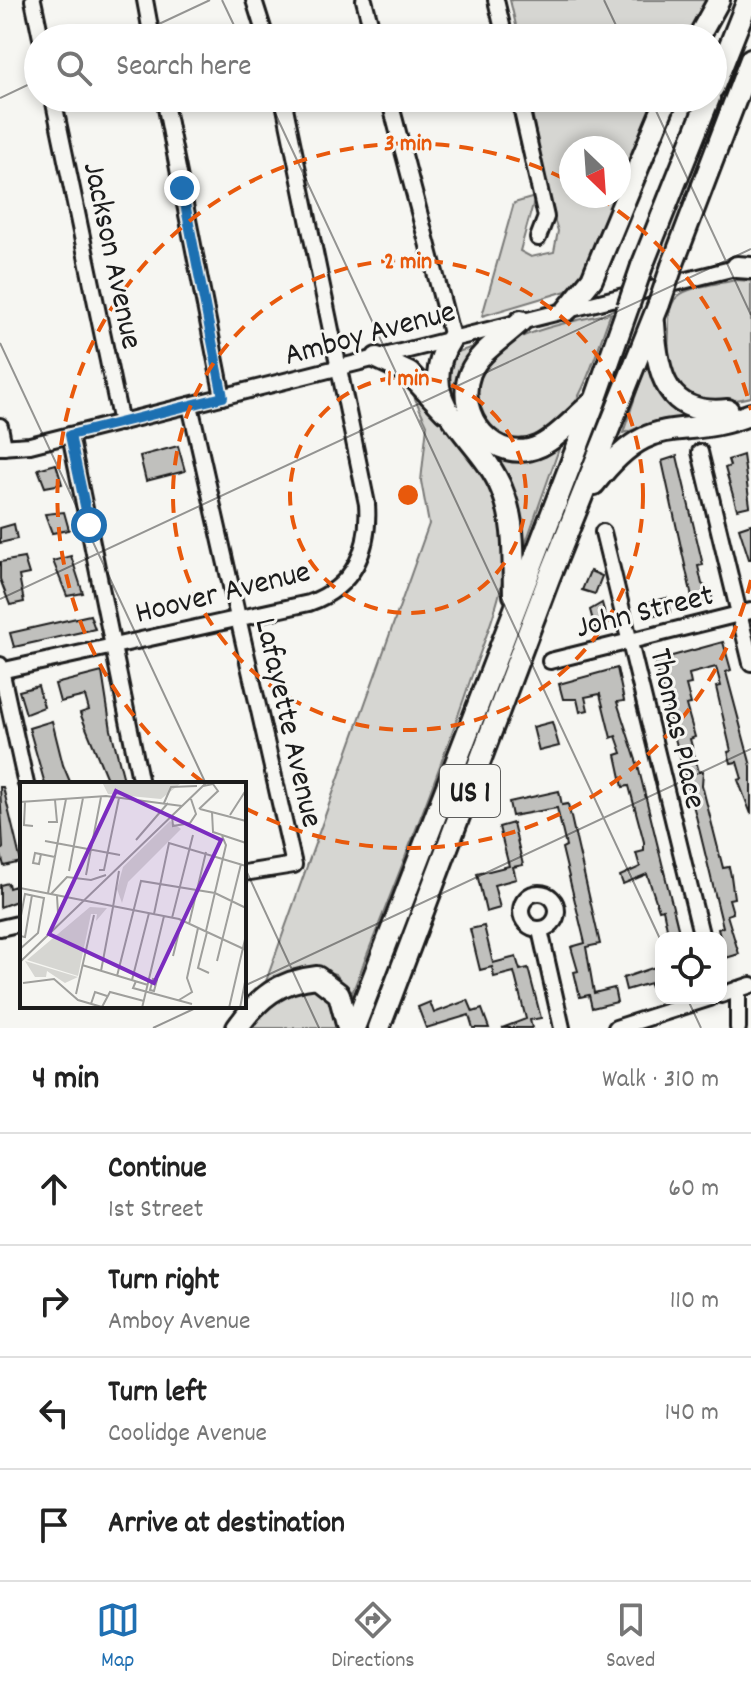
<!DOCTYPE html>
<html lang="en">
<head>
<meta charset="utf-8">
<style>
  :root { --surface:#fff; --page:#f2f2f2; --text:#222; --muted:#767676; --line:#e0e0e0; --accent:#1f6fb2 }
  body { margin:0; font-family:Dekko,sans-serif; background:var(--page); color:var(--text) }
  .controls { position:absolute; right:24px; bottom:24px; display:grid; overflow:hidden; border-radius:16px; box-shadow:0 4px 12px #0003 }
  .controls button { width:72px; height:72px; display:grid; place-items:center; padding:0; border:0; border-bottom:2px solid var(--line); background:var(--surface); color:var(--text); font:40px sans-serif }
  .compass { position:absolute; left:559px; top:136px; width:72px; height:72px; border-radius:50%; background:var(--surface); box-shadow:0 4px 12px #0003; rotate:155deg }
  .stop { position:absolute; width:24px; height:24px; margin:-18px; border:6px solid #1f6fb2; border-radius:50%; background:#fff }
  .stop.end { background:#1f6fb2; border-color:#fff; box-shadow:0 2px 8px #0008 }
  .list { margin:0; padding:0; list-style:none }
  h2 { display:flex; justify-content:space-between; align-items:center; height:104px; margin:0; padding:0 32px; font-size:34px }
  h2 small { font-size:26px; font-weight:400; color:var(--muted) }
  .list li { display:grid; grid-template-columns:52px 1fr auto; gap:24px; align-items:center; box-sizing:border-box; height:112px; padding:0 32px; border-top:2px solid var(--line) }
  .list b { display:block; font-size:30px; white-space:nowrap }
  .list p { margin:0; font-size:26px; white-space:nowrap; color:var(--muted) }
  .list em { font-size:26px; font-style:normal; color:var(--muted) }
  .icon { flex:none; width:44px; height:44px; fill:none; stroke:currentColor; stroke-width:2; stroke-linecap:round; stroke-linejoin:round }
  .map { position:relative; flex:none; width:751px; height:1028px; overflow:hidden }
  .search { position:absolute; background:var(--surface); box-shadow:0 4px 12px #0003; left:24px; right:24px; top:24px; height:88px; display:flex; align-items:center; gap:20px; box-sizing:border-box; padding:0 28px; border-radius:44px; color:var(--muted); font-size:30px }
  .sheet { height:552px; background:var(--surface) }
  nav { display:flex; justify-content:space-around; align-items:center; box-sizing:border-box; height:112px; border-top:2px solid var(--line); background:var(--surface); font-size:22px; color:var(--muted) }
  nav a { display:grid; justify-items:center; gap:4px }
  nav .on { color:var(--accent) }
  .map>svg:first-child { display:block }
  .green { fill:#d6d6d2; stroke:#797977; stroke-width:2 }
  .building { fill:#c0c0bd; stroke:#1c1c1c; stroke-width:2 }
  .lines { fill:none; stroke-linecap:round; stroke-linejoin:round }
  .minor-casing { stroke:#1c1c1c; stroke-width:20 }
  .highway-casing { stroke:#1c1c1c; stroke-width:26 }
  .minor { stroke:#f6f6f2; stroke-width:14 }
  .highway { stroke:#f6f6f2; stroke-width:20 }
  .highway-bridge-casing { stroke:#1c1c1c; stroke-width:26; stroke-linecap:butt }
  .highway-bridge { stroke:#f6f6f2; stroke-width:20 }
  .route { stroke:#1f6fb2; stroke-width:10 }
  .ticks { fill:none; stroke:#1c1c1c; stroke-width:2; stroke-opacity:0.45 }
  .ring { fill:none; stroke:#e8590c; stroke-width:4; stroke-dasharray:14 10 }
  .labels { text-anchor:middle; stroke-width:6; stroke-linejoin:round; paint-order:stroke }
  .shield { fill:#f6f6f2; stroke:#5d5d5c; stroke-width:2 }
  .shield-label { font-size:30px; font-weight:bold; fill:#1c1c1c }
  .street-label { font-size:32px; fill:#1c1c1c; stroke:#f6f6f2 }
  .inset-road { fill:none; stroke:#9f9f9c; stroke-width:2 }
  .view { fill:#7b2cbf; fill-opacity:0.15; stroke:#7b2cbf; stroke-width:4 }
  .inset-edge { fill:none; stroke:#1c1c1c; stroke-width:4 }
  .centre { fill:#e8590c; stroke:#f6f6f2; stroke-width:4 }
  .ring-label { font-size:24px; text-anchor:middle; font-weight:bold; fill:#e8590c; stroke:#f6f6f2; stroke-width:6; stroke-linejoin:round; paint-order:stroke }
</style>
</head>
<body>
<div class="map">
<svg width="751" height="1028" viewBox="0 0 751 1028">
  <rect width="100%" height="100%" fill="#f6f6f2"/>
  <filter id="ink" filterUnits="userSpaceOnUse"><feTurbulence type="fractalNoise" baseFrequency=".0125" numOctaves="2"/><feDisplacementMap in="SourceGraphic" scale="16" xChannelSelector="R" yChannelSelector="G"/><feConvolveMatrix kernelMatrix="1 2 1 2 8 2 1 2 1" color-interpolation-filters="sRGB"/></filter>
  <g filter="url(#ink)">
    <g class="green">
      <path d="M510 0H710L690 38H519Z"/>
      <path d="M530 98H659L619 188V148H571V196H616L585 274 566 291 482 316 514 203 535 197 520 251 531 257 554 252 558 231 544 186Z"/>
      <path d="M736 280 751 281V397C692 411 664 396 669 332 669 319 668 306 677 297 688 286 720 284 736 280Z"/>
      <path d="M611 313C594 355 582 418 538 440 529 444 517 443 507 444L479 417C478 408 475 396 475 386 479 335 571 322 611 313Z"/>
      <path d="M486 343 469 428C449 400 443 389 451 354Z"/>
      <path d="M650 353 705 418 655 423 623 433Z"/>
      <path d="M407 381C447 425 498 468 505 531 511 580 487 632 471 678 435 785 392 890 351 996L336 974 309 967 265 984 429 524 421 481 427 425Z"/>
      <path d="M483 445 520 458 560 446 520 559Z"/>
      <path d="M316 980C330 995 344 1007 337 1028H241L278 993Z"/>
    </g>
    <g class="building">
      <path d="M178 446 185 471 146 481 140 456Z"/>
      <path d="M743 455 750 506 737 509 725 468 730 466 728 460Z"/>
      <path d="M677 456 703 565 698 566 702 584 710 590 713 601 694 606 662 461Z"/>
      <path d="M56 464 62 484 45 487 38 469Z"/>
      <path d="M64 512 69 530 52 533 45 514Z"/>
      <path d="M14 524 17 539 0 543V528Z"/>
      <path d="M751 524V559H749L739 528Z"/>
      <path d="M71 556 83 593 67 596 53 561Z"/>
      <path d="M24 558 29 574 19 576 24 602 10 605 0 579V562Z"/>
      <path d="M590 571 602 576 595 594 582 590Z"/>
      <path d="M667 598 670 612 648 616 645 603Z"/>
      <path d="M602 603 608 625 595 628 590 610Z"/>
      <path d="M90 615 95 629 14 647 10 633Z"/>
      <path d="M723 642 731 670 726 672 751 766V814L738 780 742 779 737 762 731 763 728 752 731 751 716 687 721 686 716 667 689 674 691 684 686 685 691 704 686 705 695 737 690 739 699 772 703 771 702 785 723 868 729 867 731 876 734 898 729 899 733 913 727 915 739 954 726 958 718 929 723 927 696 816 654 661Z"/>
      <path d="M617 668 624 701 617 702 638 766 680 936 669 938 663 909 659 910 647 874 623 884 620 876 640 867 636 853 644 851V842L629 786 623 787 616 755 622 753 616 736 611 738 600 694 585 697 588 710 580 712 577 699H563L559 684Z"/>
      <path d="M102 672 111 730 124 780 109 784 80 713 89 710 85 696 60 702 55 684Z"/>
      <path d="M38 686 44 707 26 714 19 691Z"/>
      <path d="M52 721 63 765 71 784H45L29 728Z"/>
      <path d="M552 722 559 746 539 751 533 727Z"/>
      <path d="M0 787H3L21 862 4 866 0 851 3 848Z"/>
      <path d="M559 791 562 805 568 804 600 944 586 947 594 993 614 988 617 1002 592 1008 589 995 580 997 574 972 578 971 571 947 585 943 562 848 566 846 557 808 512 816 509 802Z"/>
      <path d="M513 823 523 865 513 867 516 879 494 885 500 908 486 912 477 874 509 866 499 827Z"/>
      <path d="M8 883 9 888 22 884V899L0 907V885Z"/>
      <path d="M484 926 493 963 516 957 520 970 528 968 541 1018 530 1020 532 1028H502L526 1019 514 972 494 977 492 967 480 970 470 929Z"/>
      <path d="M658 966 661 985 651 988 650 983 626 990 623 978Z"/>
      <path d="M468 1000 473 1012 482 1009 489 1028H473L469 1015 426 1028 418 1007 430 1002 434 1013Z"/>
    </g>
    <g class="lines">
      <defs>
        <g id="minor">
          <path d="M33 0 41 38"/>
          <path d="M145 0 152 38"/>
          <path d="M254 0 266 38"/>
          <path d="M364 0 374 38"/>
          <path d="M496 0 505 38"/>
          <path d="M53 98 121 423"/>
          <path d="M164 98 223 397"/>
          <path d="M389 98 452 337"/>
          <path d="M519 98 546 217 538 238"/>
          <path d="M190 405 294 865 244 873"/>
          <path d="M0 426 4 447"/>
          <path d="M70 435 141 784"/>
          <path d="M0 447 30 445 743 266"/>
          <path d="M700 452 751 663"/>
          <path d="M603 532 702 938"/>
          <path d="M550 661 751 611"/>
          <path d="M0 665 26 784"/>
          <path d="M0 671 309 603C355 587 370 548 367 504L283 98"/>
          <circle cx="539" cy="911" r="18"/>
          <path d="M0 928 22 923"/>
          <path d="M540 930 562 1028"/>
          <path d="M721 995 751 985"/>
          <path d="M616 1028 710 998"/>
          <path d="M738 1028V989"/>
        </g>
        <g id="highway">
          <path d="M698 38 719 0"/>
          <path d="M713 88 748 0"/>
          <path d="M642 266 709 98"/>
          <path d="M672 266 751 59"/>
          <path d="M737 267 751 268"/>
          <path d="M567 310 592 279 667 98"/>
          <path d="M521 321C505 337 479 351 470 373 454 415 495 467 540 446 560 436 575 417 592 403"/>
          <path d="M654 323C657 374 666 417 728 410"/>
          <path d="M452 337C408 404 481 435 502 490 516 523 513 560 514 595"/>
          <path d="M377 358 409 373 445 411"/>
          <path d="M594 484C655 405 678 444 751 414"/>
          <path d="M237 1028C259 997 279 981 317 977L339 994 348 1028"/>
          <path d="M354 1028 595 401 628 307"/>
          <path d="M379 1028 549 578 659 304"/>
        </g>
      </defs>
      <use href="#minor" class="minor-casing"/>
      <use href="#highway" class="highway-casing"/>
      <use href="#minor" class="minor"/>
      <use href="#highway" class="highway"/>
      <defs>
        <g id="highway-bridge">
          <path d="M659 304 672 266"/>
          <path d="M628 307 642 266"/>
        </g>
      </defs>
      <use href="#highway-bridge" class="highway-bridge-casing"/>
      <use href="#highway-bridge" class="highway-bridge"/>
    </g>
  </g>
  <g class="lines" filter="url(#ink)">
    <path class="route" d="M89 525 70 435 223 397 182 188"/>
  </g>
  <path class="ticks" d="M222 0 240 38M604 0 622 38M129 38 210 0M0 98 38 80M268 98 661 941M650 98 751 315M0 343 206 784M0 599 751 249M244 866 319 1028M244 986 751 749M687 998 701 1028M153 1028 200 1006"/>
  <g class="ring">
    <circle cx="408" cy="495" r="118"/>
    <circle cx="408" cy="495" r="235"/>
    <path d="M751 580A353 353 0 0 1 245 808M203 782A353 353 0 0 1 571 182M598 197A353 353 0 0 1 751 410"/>
  </g>
  <g class="labels">
    <rect class="shield" x="440" y="765" width="60" height="52" rx="6"/>
    <g class="shield-label">
      <text x="470" y="801">US 1</text>
    </g>
    <g class="street-label">
      <text transform="translate(115 255) rotate(78)" y="11">Jackson Avenue</text>
      <text transform="translate(369 331) rotate(-15)" y="11">Amboy Avenue</text>
      <text transform="translate(222 590) rotate(-14)" y="11">Hoover Avenue</text>
      <text transform="translate(644 609) rotate(-14)" y="11">John Street</text>
      <text transform="translate(291 722) rotate(77)" y="11">Lafayette Avenue</text>
      <text transform="translate(680 728) rotate(77)" y="11">Thomas Place</text>
    </g>
  </g>
  <g transform="translate(20 782)">
    <rect width="226" height="226" fill="#f6f6f2"/>
    <path d="M82 0H177L160 2 141 17 88 12ZM150 39 161 47 108 100 102 121 97 107 103 85ZM70 125 87 126 76 139 77 132H71L58 194 7 178ZM5 179 58 195 45 201 27 189 26 195H15Z" fill="#d6d6d2"/>
    <path class="inset-road" d="M0 20 86 14 162 24M5 20 4 43 13 44M144 21 151 5 177 4M179 27 198 9 193 2 183 4M180 27 226 39M192 30 193 50 226 61M210 33 226 8M152 34 153 44 170 41 176 32 171 17M28 40H37L35 18M116 58 148 21M25 59 100 73M21 72 19 82 13 81 15 71 35 75M79 88H84L99 16M49 89 63 16M66 93 81 15M0 106 159 137 226 168M28 111 46 17M31 112 47 95 71 98 86 93M37 114 38 131 46 115M93 125 99 89M134 132 149 61 226 84M152 136 173 53M0 139 5 112 24 116 18 151 0 167M169 142 186 70M186 149 206 63 202 54M187 150 178 186 189 191M0 154 5 155 12 113M153 174 162 138M197 179 221 82M0 180 187 0M62 183 128 203M81 189 93 125M97 194 121 99 195 111 226 126M133 197 137 198 134 209 130 208ZM112 198 129 131M116 199 113 206 172 222M3 201 34 197 58 218 82 225 90 210 124 219M56 212 74 133M159 218 172 210 167 196 178 146M71 222 75 210 87 214M122 226 144 134M209 226 226 153M220 226 226 195"/>
    <path class="view" d="M96 9 201 58 134 201 29 152Z"/>
    <rect width="226" height="226" class="inset-edge"/>
  </g>
  <circle cx="408" cy="495" r="12" class="centre"/>
  <g class="ring-label">
    <text x="408" y="150">3 min</text>
    <text x="408" y="268">2 min</text>
    <text x="408" y="385">1 min</text>
  </g>
</svg>
<div class="controls">
<button><svg class="icon" aria-label="locate" viewBox="0 0 24 24"><circle cx="12" cy="12" r="6"/><path d="M12 2v4M12 18v4M2 12h4M18 12h4"/></svg></button>
</div>
<svg class="compass" viewBox="-18 -18 36 36"><path d="M0-13l5 13h-10z" fill="#e53935"/><path d="M0 13l5-13h-10z" fill="#767676"/></svg>
<div class="stop" style="left:89px;top:525px"></div>
<div class="stop end" style="left:182px;top:188px"></div>
<div class="search"><svg class="icon" aria-label="search" viewBox="0 0 24 24"><circle cx="10" cy="10" r="6"/><path d="M15 15l6 6"/></svg>Search here</div>
</div>
<section class="sheet">
<h2>4 min<small>Walk · 310 m</small></h2>
<ul class="list">
<li><svg class="icon" aria-label="ahead" viewBox="0 0 24 24"><path d="M12 20V5M6 11l6-6 6 6"/></svg><div><b>Continue</b><p>1st Street</p></div><em>60 m</em></li>
<li><svg class="icon" aria-label="right" viewBox="0 0 24 24"><path d="M7 20v-9h11M14 6l5 5-5 5"/></svg><div><b>Turn right</b><p>Amboy Avenue</p></div><em>110 m</em></li>
<li><svg class="icon" aria-label="left" viewBox="0 0 24 24"><path d="M17 20v-9H6M10 6l-5 5 5 5"/></svg><div><b>Turn left</b><p>Coolidge Avenue</p></div><em>140 m</em></li>
<li><svg class="icon" aria-label="arrive" viewBox="0 0 24 24"><path d="M6 21V4h12l-3 4 3 4H6"/></svg><div><b>Arrive at destination</b></div></li>
</ul>
</section>
<nav>
<a class="on"><svg class="icon" aria-label="map" viewBox="0 0 24 24"><path d="M3 6l6-2 6 2 6-2v14l-6 2-6-2-6 2zM9 4v14M15 6v14"/></svg>Map</a>
<a><svg class="icon" aria-label="directions" viewBox="0 0 24 24"><path d="M12 3l9 9-9 9-9-9zM9 14v-3h6M13 9l2 2-2 2"/></svg>Directions</a>
<a><svg class="icon" aria-label="saved" viewBox="0 0 24 24"><path d="M7 4h10v16l-5-4-5 4z"/></svg>Saved</a>
</nav>
</body>
</html>
